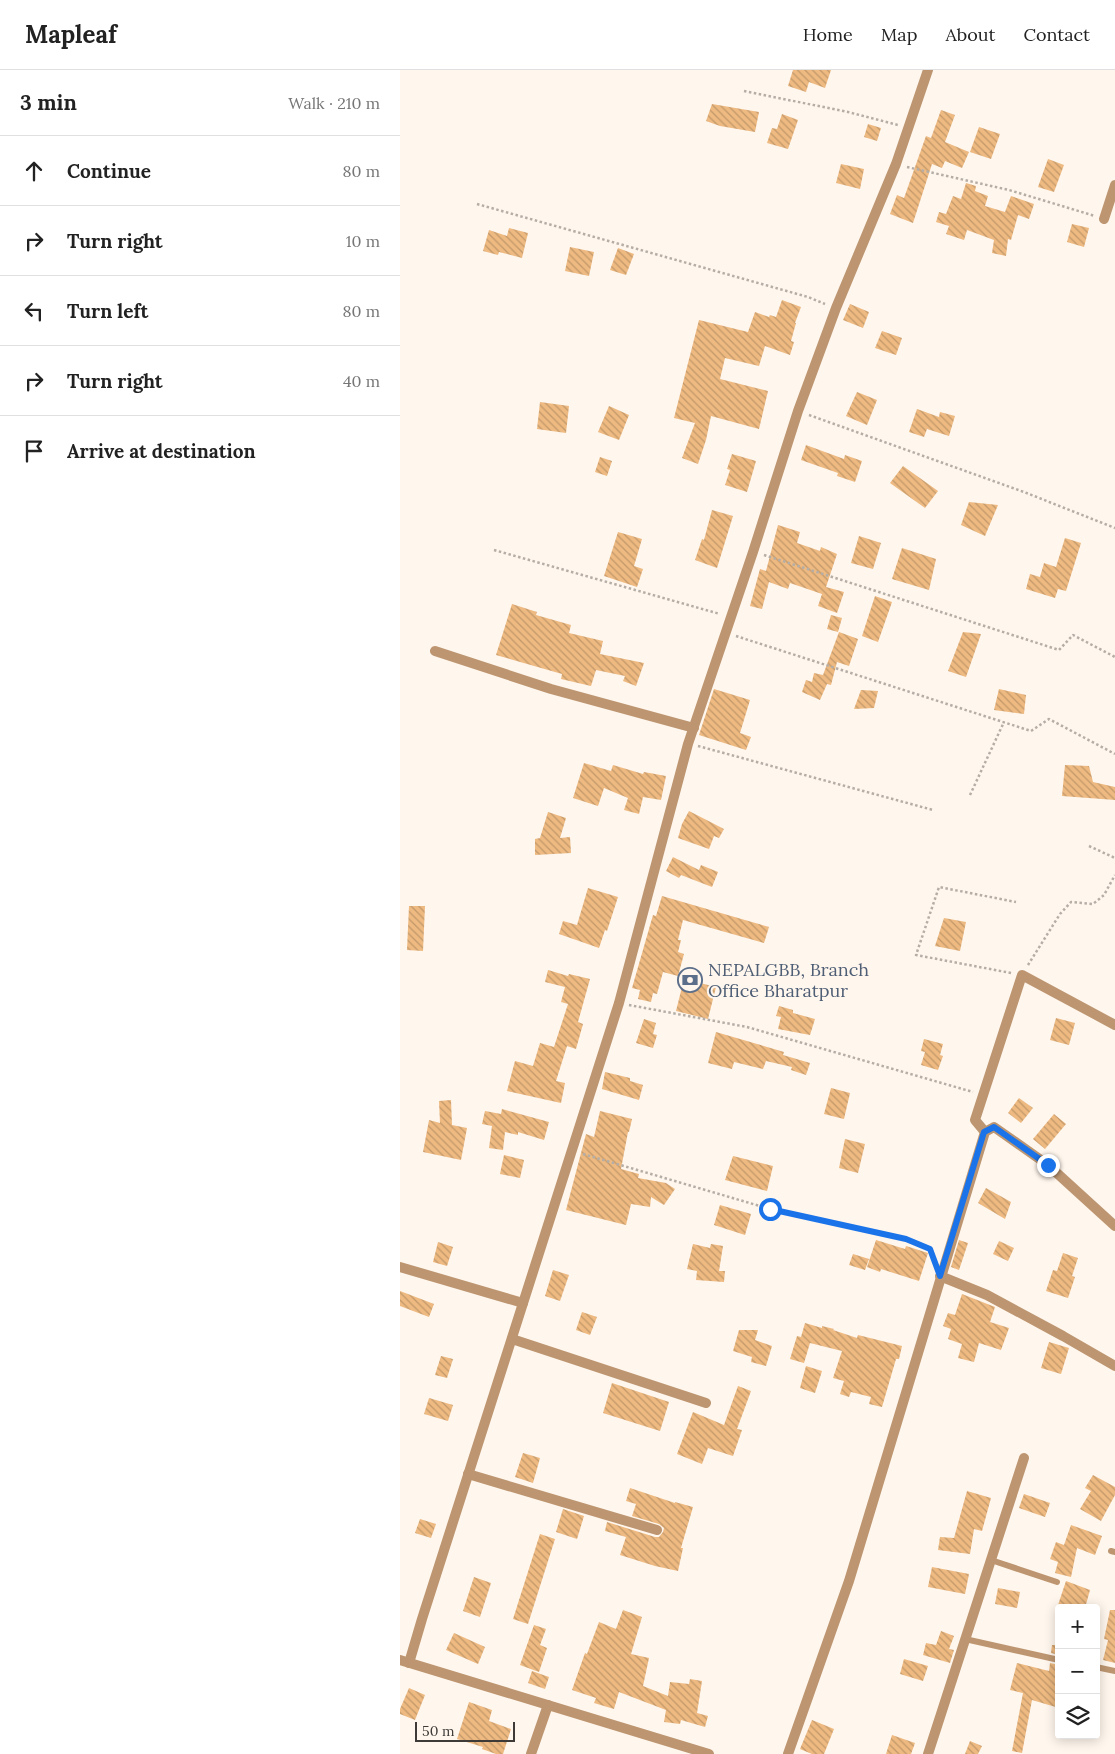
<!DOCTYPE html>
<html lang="en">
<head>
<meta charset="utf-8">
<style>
  :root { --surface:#fff; --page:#f2f2f2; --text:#222; --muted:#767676; --line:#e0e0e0 }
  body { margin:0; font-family:Lora,serif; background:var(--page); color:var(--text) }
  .controls { position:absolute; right:15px; bottom:15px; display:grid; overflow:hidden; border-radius:5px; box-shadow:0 2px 12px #0003 }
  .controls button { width:45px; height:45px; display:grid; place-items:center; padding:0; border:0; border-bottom:1px solid var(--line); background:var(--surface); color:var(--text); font:25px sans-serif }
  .scale { position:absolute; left:15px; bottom:12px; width:100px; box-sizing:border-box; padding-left:5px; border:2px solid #3e3a37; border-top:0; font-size:14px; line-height:18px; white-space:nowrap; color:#3e3a37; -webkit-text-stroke:4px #fff6ed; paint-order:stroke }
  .stop { position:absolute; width:15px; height:15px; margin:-11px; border:4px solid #1a73e8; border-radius:50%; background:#fff }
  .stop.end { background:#1a73e8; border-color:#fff; box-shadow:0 1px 5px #0008 }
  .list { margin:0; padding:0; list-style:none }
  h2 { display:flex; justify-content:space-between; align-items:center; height:65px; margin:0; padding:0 20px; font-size:21px }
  h2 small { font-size:16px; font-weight:400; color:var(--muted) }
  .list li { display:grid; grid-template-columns:32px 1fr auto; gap:15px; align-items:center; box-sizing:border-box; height:70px; padding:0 20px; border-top:1px solid var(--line) }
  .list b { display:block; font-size:19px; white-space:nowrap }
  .list em { font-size:16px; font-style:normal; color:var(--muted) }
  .icon { flex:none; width:28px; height:28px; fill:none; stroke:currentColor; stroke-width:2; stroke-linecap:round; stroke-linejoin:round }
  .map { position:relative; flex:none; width:715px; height:1684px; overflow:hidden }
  header { display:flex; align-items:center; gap:30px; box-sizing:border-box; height:70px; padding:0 25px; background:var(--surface); border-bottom:1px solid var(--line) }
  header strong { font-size:24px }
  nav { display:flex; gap:28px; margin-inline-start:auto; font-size:18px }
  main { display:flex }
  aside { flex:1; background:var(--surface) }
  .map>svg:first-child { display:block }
  .building { fill:url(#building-back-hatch) }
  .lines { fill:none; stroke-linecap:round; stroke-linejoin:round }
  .path { stroke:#b5aea7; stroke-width:2.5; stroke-dasharray:2.5 2.5; stroke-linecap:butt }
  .lane { stroke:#bd9671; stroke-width:6 }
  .street { stroke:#bd9671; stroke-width:10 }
  .route { stroke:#1a73e8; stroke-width:6 }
  .labels { text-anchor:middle; stroke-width:4; stroke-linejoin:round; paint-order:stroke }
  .service-label { font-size:18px; fill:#4e5e75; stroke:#fff6ed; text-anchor:start }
</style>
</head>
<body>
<header>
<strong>Mapleaf</strong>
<nav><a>Home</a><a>Map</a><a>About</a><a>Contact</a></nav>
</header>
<main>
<aside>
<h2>3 min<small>Walk · 210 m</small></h2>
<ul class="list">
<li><svg class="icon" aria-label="ahead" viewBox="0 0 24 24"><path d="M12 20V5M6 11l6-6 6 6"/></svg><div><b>Continue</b></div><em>80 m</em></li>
<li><svg class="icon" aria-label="right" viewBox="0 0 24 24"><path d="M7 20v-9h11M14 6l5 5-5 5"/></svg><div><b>Turn right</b></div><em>10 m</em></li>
<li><svg class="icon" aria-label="left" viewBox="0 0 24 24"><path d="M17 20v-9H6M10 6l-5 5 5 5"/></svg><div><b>Turn left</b></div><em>80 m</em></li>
<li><svg class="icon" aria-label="right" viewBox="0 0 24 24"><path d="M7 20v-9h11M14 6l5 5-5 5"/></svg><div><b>Turn right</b></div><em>40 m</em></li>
<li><svg class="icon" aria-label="arrive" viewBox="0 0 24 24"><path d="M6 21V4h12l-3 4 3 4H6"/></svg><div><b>Arrive at destination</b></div></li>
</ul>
</aside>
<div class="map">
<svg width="715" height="1684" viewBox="0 0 715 1684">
  <defs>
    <pattern id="building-back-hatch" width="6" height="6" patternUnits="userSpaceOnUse" patternTransform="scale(1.25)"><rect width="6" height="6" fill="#eeba81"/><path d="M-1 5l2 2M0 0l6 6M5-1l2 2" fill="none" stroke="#c2986a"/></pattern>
  </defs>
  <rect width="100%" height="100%" fill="#fff6ed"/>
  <g class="building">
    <path d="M393 0H431L425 18 409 12 406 22 388 16Z"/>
    <path d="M312 34 359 42 355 62 320 56 306 51Z"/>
    <path d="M541 40 555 45 545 72 569 82 562 98 545 91 542 98 532 94 513 153 490 144 497 125 504 128 526 66 531 68Z"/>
    <path d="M382 44 398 50 388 79 367 73 372 58 377 59Z"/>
    <path d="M468 54 481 58 477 71 464 67Z"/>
    <path d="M579 57 600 64 591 89 570 82Z"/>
    <path d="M648 89 664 95 654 122 638 117Z"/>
    <path d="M441 94 464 99 460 119 436 113Z"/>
    <path d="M566 113 576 116 575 121 588 126 585 136 605 142 611 126 634 134 629 149 618 145 611 170 608 169 606 186 592 183 594 170 567 160 564 170 546 164 549 156 536 152 539 142 546 144 553 126 561 129Z"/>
    <path d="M672 154 689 158 684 177 667 172Z"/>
    <path d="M109 158 128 163 122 188 99 182 98 185 83 181 89 160 107 166Z"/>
    <path d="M170 177 194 182 189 206 165 201Z"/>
    <path d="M218 178 234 184 226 205 210 200Z"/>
    <path d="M382 230 401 237 395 253H396L391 271 394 272 390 285 365 276 359 296 325 288 320 309 368 321 359 359 311 346 306 370 298 394 282 388 295 353 274 348 299 250 348 262 355 242 369 247 370 245 376 247Z"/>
    <path d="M450 234 469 242 463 258 443 250Z"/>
    <path d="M482 261 502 268 496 285 475 278Z"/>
    <path d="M457 322 477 330 467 355 446 346Z"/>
    <path d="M140 332 169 336 166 363 137 359Z"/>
    <path d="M209 336 229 345 219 370 198 362Z"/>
    <path d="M517 339 539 347 540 342 555 346 549 366 527 359 524 367 509 362Z"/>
    <path d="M406 375 444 389 445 385 462 391 455 412 437 406 438 403 401 390Z"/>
    <path d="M332 384 356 391 347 422 325 415 330 400 327 399Z"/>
    <path d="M200 387 212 391 207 406 195 402Z"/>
    <path d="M503 396 538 421 525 438 490 413Z"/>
    <path d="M569 432 598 435 585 466 561 455Z"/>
    <path d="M312 440 333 446 317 498 295 490 302 469 304 470Z"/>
    <path d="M378 455 400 462 397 473 420 481 421 477 437 484 426 517 444 522 437 543 418 536 422 524 390 513 388 519 369 512 362 539 350 536 360 499 366 501Z"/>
    <path d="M218 462 242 469 234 496 243 499 237 517 204 506Z"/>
    <path d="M459 466 481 473 473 499 451 493Z"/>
    <path d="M665 468 681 473 666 521 658 519 655 528 626 519 630 504 640 507 644 493 656 497Z"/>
    <path d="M502 478 536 489 529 520 492 509Z"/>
    <path d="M475 526 492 532 478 572 462 566Z"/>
    <path d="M112 534 137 542 136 545 171 555 169 563 203 571 200 584 244 593 236 616 223 611 225 606 196 600 191 616 161 609 162 604 96 585Z"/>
    <path d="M431 545 442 548 438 562 427 559Z"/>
    <path d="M439 562 458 569 449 596 437 592 431 615 427 614 420 630 402 622 406 610 412 612 414 603 423 605Z"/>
    <path d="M563 562 581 564 566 607 548 601Z"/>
    <path d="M314 619 350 630 340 663 351 667 346 680 299 665Z"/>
    <path d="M599 619 626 625 624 644 594 640Z"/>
    <path d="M461 620 478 621 474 638 454 639Z"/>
    <path d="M184 693 211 701 213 695 243 704 244 702 266 706 261 730 243 727 239 744 224 740 228 728 204 718 198 736 173 728Z"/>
    <path d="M665 695 689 696 693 712 715 717V730L662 726Z"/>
    <path d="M289 741 324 759 319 768 314 766 309 779 278 768 282 754Z"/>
    <path d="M148 742 166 748 160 768 170 767 171 783 135 785V769L140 768Z"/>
    <path d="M273 787 299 800 301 795 318 802 312 817 281 805 279 808 266 801Z"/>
    <path d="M188 818 218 827 207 861 205 860 199 878 159 864 163 851 177 855Z"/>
    <path d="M262 826 369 857 364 873 283 850 278 870H281L278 882 284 884 278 906 263 902 257 924 253 923 251 932 238 929 240 920 232 918 253 845 256 846Z"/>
    <path d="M9 836H25L23 881 7 880Z"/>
    <path d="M544 848 566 852 560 881 535 876Z"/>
    <path d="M148 900 168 906 169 904 190 909 178 952 183 954 176 979 167 976 156 1011 165 1013 161 1033 107 1021 115 991 133 996 140 973 154 977 168 934 161 932 165 917 145 912Z"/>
    <path d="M284 909 316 917 308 949 276 941Z"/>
    <path d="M379 936 393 940V943L415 949 410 965 378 959 381 947 376 946Z"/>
    <path d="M656 948 675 953 669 975 650 970Z"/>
    <path d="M244 949 256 953 253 964 257 965 253 978 236 973Z"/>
    <path d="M316 962 384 982 383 985 410 993 406 1005 391 1000 392 997 366 991 363 999 334 992 332 999 308 993Z"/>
    <path d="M524 969 543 974 540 985 543 986 538 1000 521 995 525 982 521 981Z"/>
    <path d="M205 1002 230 1008V1011L243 1015 239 1030 202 1019Z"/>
    <path d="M431 1018 450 1023 444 1049 424 1044Z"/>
    <path d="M619 1028 633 1038 621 1053 608 1043Z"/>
    <path d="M51 1030 52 1055 67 1058 61 1090 23 1082 29 1050 40 1053 39 1031Z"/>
    <path d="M102 1039 149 1052 144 1070 118 1062V1065L105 1062 103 1080 89 1078 92 1056 82 1054 85 1041 101 1044Z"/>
    <path d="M200 1041 232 1049 229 1062H228L221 1099 239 1104 238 1108 266 1113 275 1119 264 1135 251 1127 250 1137 231 1134 226 1155 166 1140 186 1064 194 1067Z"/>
    <path d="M654 1044 666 1054 645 1079 633 1069Z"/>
    <path d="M445 1069 465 1074 458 1103 439 1098Z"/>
    <path d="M104 1085 124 1090 120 1108 100 1104Z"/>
    <path d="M333 1086 373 1096 367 1121 325 1110Z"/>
    <path d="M586 1118 611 1132 605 1149 578 1133Z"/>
    <path d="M320 1135 351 1144 345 1165 314 1155Z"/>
    <path d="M476 1170 505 1179 506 1176 528 1183 519 1211 481 1199 480 1202 467 1197Z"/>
    <path d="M559 1170 568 1173 559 1200 551 1197Z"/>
    <path d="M599 1171 614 1178 608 1191 593 1184Z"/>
    <path d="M38 1172 53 1177 47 1196 33 1192Z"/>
    <path d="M293 1174 310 1178 311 1174 323 1176 319 1201H325L324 1212 296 1210 297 1201 287 1199Z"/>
    <path d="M663 1183 678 1188 672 1206 675 1207 668 1228 646 1221 653 1200 657 1201Z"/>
    <path d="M453 1184 469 1189 465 1200 449 1195Z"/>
    <path d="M153 1200 169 1205 160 1231 145 1226Z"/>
    <path d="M0 1221 34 1234 29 1247 0 1236Z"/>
    <path d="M562 1224 595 1237 590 1252 609 1258 601 1280 579 1273 574 1292 558 1288 562 1274 548 1269 551 1259 543 1256 548 1243 555 1245Z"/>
    <path d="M182 1242 197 1247 190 1265 176 1260Z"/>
    <path d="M405 1253 422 1258V1256L434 1259 433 1260 457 1268 458 1265 502 1276 499 1289H496L482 1337 469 1334 471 1327 451 1322 449 1327 440 1324 444 1311 433 1308 442 1281 410 1273 404 1293 390 1289 397 1266 401 1267Z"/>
    <path d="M339 1260H358L355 1270 372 1276 366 1296 351 1292 352 1287 333 1281Z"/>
    <path d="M649 1272 669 1278 661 1304 641 1298Z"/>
    <path d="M41 1286 53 1289 47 1308 35 1305Z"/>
    <path d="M406 1296 422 1301 415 1323 400 1318Z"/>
    <path d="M212 1313 269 1332 260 1361 203 1343Z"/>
    <path d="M338 1316 351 1321 337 1359 342 1360 333 1386 308 1378 302 1394 277 1384 293 1342 324 1355Z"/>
    <path d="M29 1328 53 1335 48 1351 24 1344Z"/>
    <path d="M123 1383 140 1388 133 1413 115 1407Z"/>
    <path d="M693 1405 715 1417V1425L701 1451 680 1439 691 1421 685 1418Z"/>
    <path d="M230 1418 275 1433V1432L293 1437 281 1478H283L278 1501 255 1496 220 1485 226 1467 205 1461 207 1452 255 1467H259L263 1462 264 1458 259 1454 232 1446 236 1434 226 1431Z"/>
    <path d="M567 1421 591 1428 582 1461 574 1459 570 1484 538 1480 540 1467 554 1468Z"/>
    <path d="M624 1424 650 1433 645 1447 619 1438Z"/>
    <path d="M163 1439 184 1446 177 1469 156 1462Z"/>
    <path d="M20 1449 36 1454 31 1468 15 1463Z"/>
    <path d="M671 1455 702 1466 695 1485 677 1478 671 1507 655 1503 658 1492 650 1489 656 1472 664 1475Z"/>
    <path d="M140 1464 155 1469 128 1554 113 1549Z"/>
    <path d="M532 1497 569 1504 565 1524 528 1517Z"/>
    <path d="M74 1507 91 1513 80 1547 63 1541Z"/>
    <path d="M666 1511 690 1520 685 1538H657Z"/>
    <path d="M598 1518 620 1522 617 1538 595 1534Z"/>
    <path d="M223 1540 242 1547 231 1584 249 1588 243 1616 268 1626 270 1612 289 1614 290 1609 302 1611 297 1643 308 1646 305 1657 281 1650 280 1654 264 1652 266 1640 219 1622 214 1639 194 1633 196 1628 172 1620 185 1583 187 1584 199 1552 216 1559Z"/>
    <path d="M710 1540H715V1593L703 1590 708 1570 704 1569Z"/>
    <path d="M134 1555 146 1559 140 1575 147 1578 139 1602 120 1595Z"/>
    <path d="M541 1561 554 1566 549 1579 554 1580 550 1593 523 1585 526 1573 536 1575Z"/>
    <path d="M54 1563 85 1577 78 1594 46 1580Z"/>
    <path d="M652 1575H659V1585L651 1583Z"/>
    <path d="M504 1589 528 1596 523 1611 500 1604Z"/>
    <path d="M617 1593 649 1601 650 1593 659 1595V1638L632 1630 622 1683 612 1681 623 1623 610 1620Z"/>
    <path d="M132 1601 149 1607 145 1619 128 1613Z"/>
    <path d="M9 1618 25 1625 15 1650 0 1644V1639Z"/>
    <path d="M69 1632 92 1640 89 1651 111 1659 103 1684H96L82 1679 83 1677 57 1669Z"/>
    <path d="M412 1650 434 1659 424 1684H412L400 1679Z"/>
    <path d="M492 1665 515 1673 511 1684H486Z"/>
    <path d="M570 1671 582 1676 578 1684H565Z"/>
  </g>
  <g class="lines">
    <g class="path">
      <path d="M344 21 448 42 498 55"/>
      <path d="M507 97 609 120 695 146"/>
      <path d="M77 134 408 227 425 234"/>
      <path d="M409 345 624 422 715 458"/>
      <path d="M94 480 320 544"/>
      <path d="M364 485 659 580 673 565 715 587"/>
      <path d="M336 566 631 661 649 649 715 684"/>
      <path d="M298 676 533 740"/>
      <path d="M570 725 604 652"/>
      <path d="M689 776 715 788"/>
      <path d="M628 895 660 844 671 832 693 834 704 825 715 805"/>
      <path d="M611 903 516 885 539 817 616 832"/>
      <path d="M229 935 347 957 573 1022"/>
      <path d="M183 1084 370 1139 505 1169 530 1179 534 1190"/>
    </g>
    <g class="lane">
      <path d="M711 1481 715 1482"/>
      <path d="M591 1490 657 1512"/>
      <path d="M565 1569 659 1590"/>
      <path d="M696 1597 715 1601"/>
    </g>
    <g class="street">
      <path d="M704 149 715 115"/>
      <path d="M35 581 151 619 294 658"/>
      <path d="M585 1062 575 1050 622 905 715 955"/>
      <path d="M0 1197 123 1233"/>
      <path d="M540 1206 587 1225 663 1266 715 1296"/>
      <path d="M112 1269 306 1333"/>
      <path d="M68 1404 257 1460"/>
      <path d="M0 1590 309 1684"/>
      <path d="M9 1593 22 1549 219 933 288 674 353 482 398 341 436 238 496 94 528 0"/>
      <path d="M131 1684 148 1635"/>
      <path d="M388 1684 449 1511 585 1062 594 1057 648 1095 715 1156"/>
      <path d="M528 1684 624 1388"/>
    </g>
  </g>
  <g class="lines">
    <path class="route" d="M370 1139 506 1169 530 1179 540 1206 584 1062 594 1057 648 1095"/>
  </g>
  <defs>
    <symbol id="bank-ring" viewBox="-11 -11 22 22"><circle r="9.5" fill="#fff6ed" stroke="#5c6f8a" stroke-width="1.5"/><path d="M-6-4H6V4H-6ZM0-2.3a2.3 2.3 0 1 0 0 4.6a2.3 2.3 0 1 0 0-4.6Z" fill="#5c6f8a"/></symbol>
  </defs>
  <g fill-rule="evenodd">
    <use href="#bank-ring" x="276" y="896" width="28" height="28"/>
  </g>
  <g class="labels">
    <g class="service-label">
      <text x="308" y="906">NEPALGBB, Branch<tspan x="308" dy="21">Office Bharatpur</tspan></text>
    </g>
  </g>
</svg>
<div class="controls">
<button>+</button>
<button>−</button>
<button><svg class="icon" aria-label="layers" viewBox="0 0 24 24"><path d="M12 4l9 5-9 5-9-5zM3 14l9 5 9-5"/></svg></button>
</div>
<div class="scale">50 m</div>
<div class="stop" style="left:370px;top:1139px"></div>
<div class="stop end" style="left:648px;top:1095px"></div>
</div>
</main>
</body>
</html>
